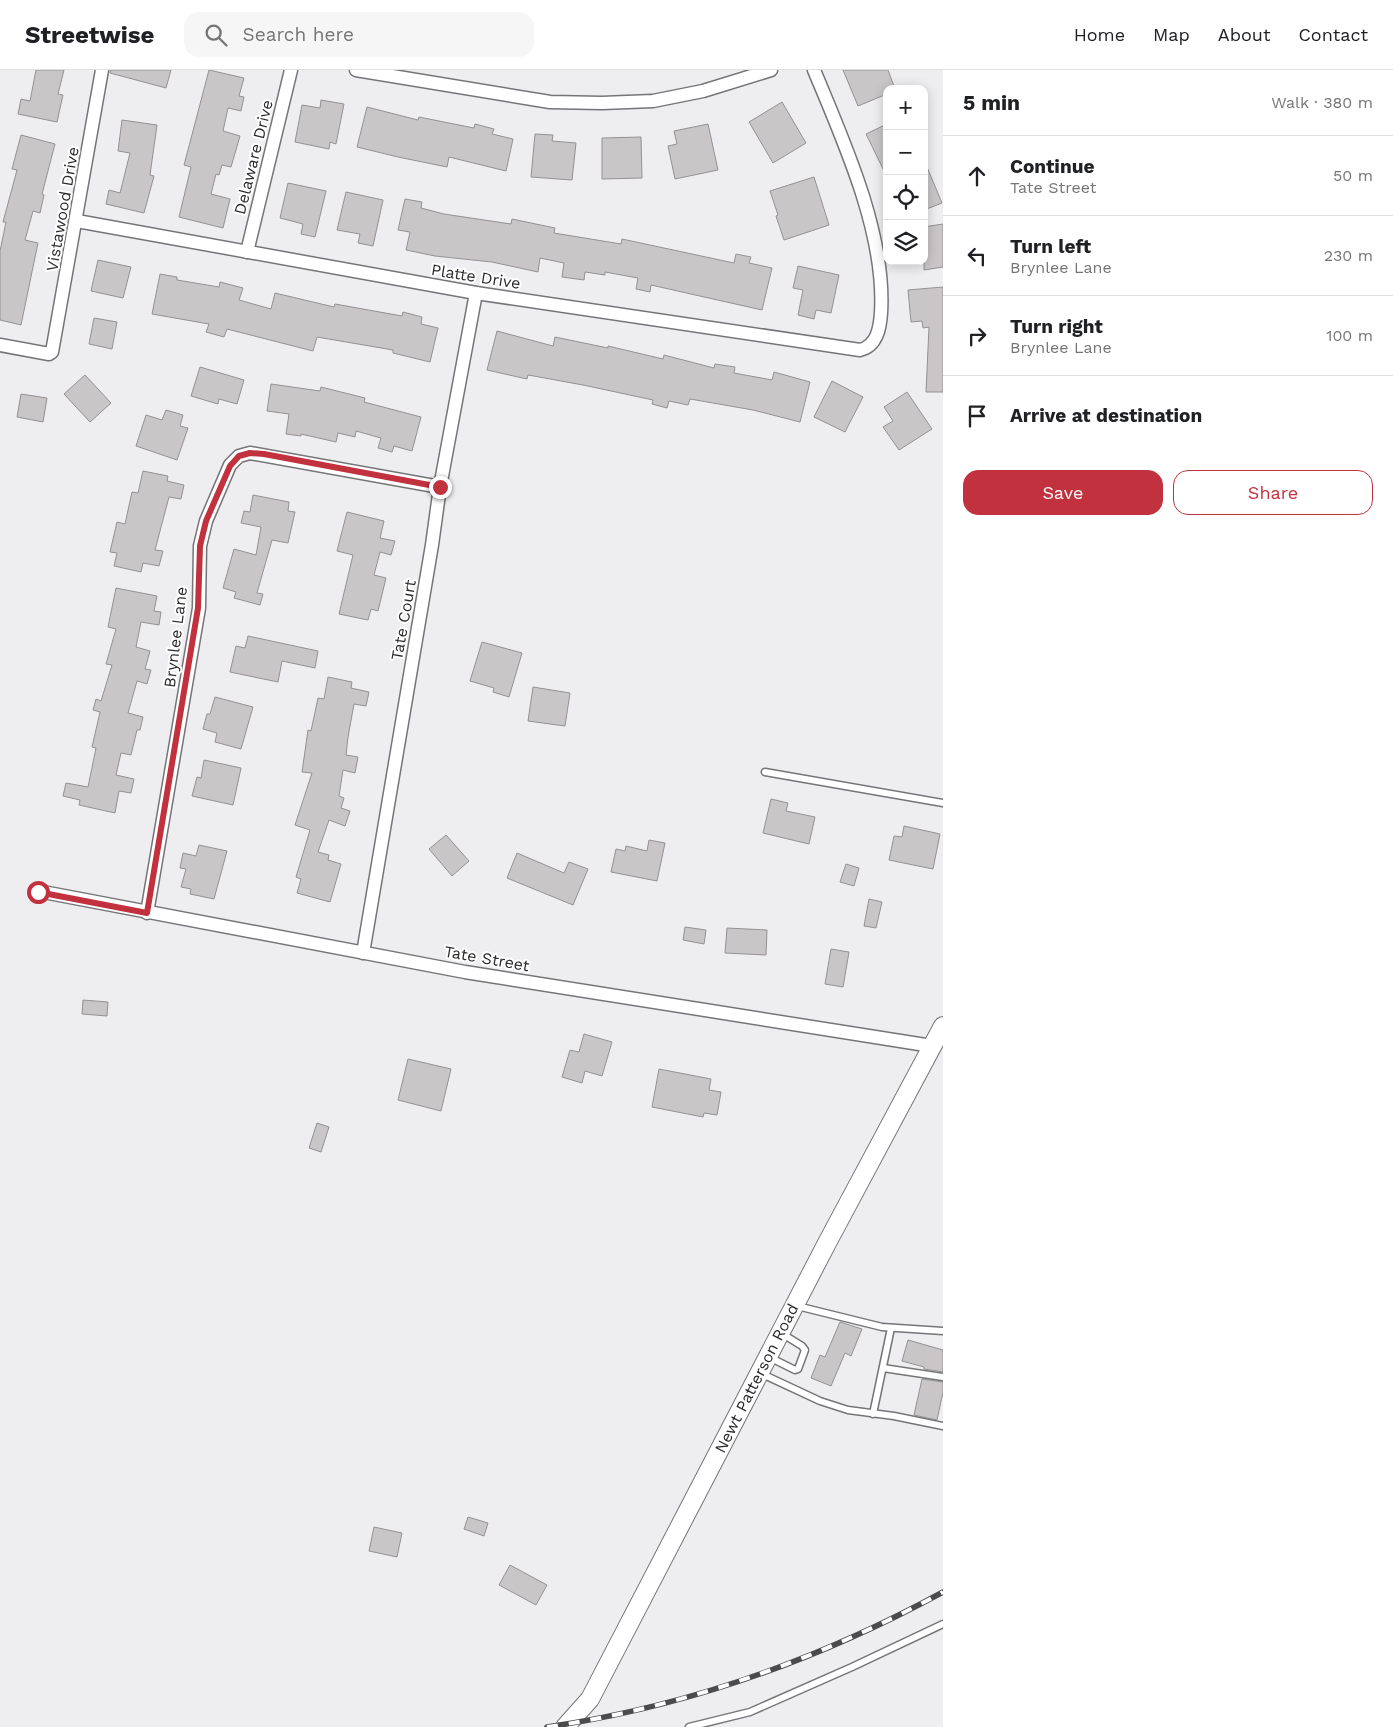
<!DOCTYPE html>
<html lang="en">
<head>
<meta charset="utf-8">
<style>
  :root { --surface:#fff; --page:#f6f6f6; --text:#202124; --muted:#757577; --line:#e0e0e0; --accent:#c2323e }
  body { margin:0; font-family:"Work Sans",sans-serif; background:var(--page); color:var(--text) }
  .controls { position:absolute; right:15px; top:15px; display:grid; overflow:hidden; border-radius:10px; box-shadow:0 2px 12px #0003 }
  .controls button { width:45px; height:45px; display:grid; place-items:center; padding:0; border:0; border-bottom:1px solid var(--line); background:var(--surface); color:var(--text); font:25px sans-serif }
  .stop { position:absolute; width:15px; height:15px; margin:-11px; border:4px solid #c2323e; border-radius:50%; background:#fff }
  .stop.end { background:#c2323e; border-color:#fff; box-shadow:0 1px 5px #0008 }
  .list { margin:0; padding:0; list-style:none }
  h2 { display:flex; justify-content:space-between; align-items:center; height:65px; margin:0; padding:0 20px; font-size:21px }
  h2 small { font-size:16px; font-weight:400; color:var(--muted) }
  .list li { display:grid; grid-template-columns:32px 1fr auto; gap:15px; align-items:center; box-sizing:border-box; height:80px; padding:0 20px; border-top:1px solid var(--line) }
  .list b { display:block; font-size:19px; white-space:nowrap }
  .list p { margin:0; font-size:16px; white-space:nowrap; color:var(--muted) }
  .list em { font-size:16px; font-style:normal; color:var(--muted) }
  .actions { display:flex; gap:10px; padding:15px 20px }
  .actions a { flex:1; padding:11px 0; border:1px solid var(--accent); border-radius:15px; text-align:center; font-size:18px; color:var(--accent) }
  .actions .main { background:var(--accent); color:#fff }
  .icon { flex:none; width:28px; height:28px; fill:none; stroke:currentColor; stroke-width:2; stroke-linecap:round; stroke-linejoin:round }
  .map { position:relative; flex:none; width:943px; height:1657px; overflow:hidden }
  header { display:flex; align-items:center; gap:30px; box-sizing:border-box; height:70px; padding:0 25px; background:var(--surface); border-bottom:1px solid var(--line) }
  header strong { font-size:24px }
  nav { display:flex; gap:28px; margin-inline-start:auto; font-size:18px }
  .search { width:350px; height:45px; background:var(--page); display:flex; align-items:center; gap:12px; box-sizing:border-box; padding:0 18px; border-radius:15px; color:var(--muted); font-size:19px }
  main { display:flex }
  aside { flex:1; background:var(--surface) }
  .map>svg:first-child { display:block }
  .building { fill:#c9c6c7; stroke:#949192 }
  .lines { fill:none; stroke-linecap:round; stroke-linejoin:round }
  .lane-casing { stroke:#747577; stroke-width:9 }
  .street-casing { stroke:#747577; stroke-width:15 }
  .secondary-casing { stroke:#747577; stroke-width:20 }
  .lane { stroke:#fff; stroke-width:6 }
  .street { stroke:#fff; stroke-width:12 }
  .secondary { stroke:#fff; stroke-width:18 }
  .rail-casing { stroke:#4b4b4c; stroke-width:5.5 }
  .rail { stroke:#fff; stroke-width:4; stroke-dasharray:11; stroke-linecap:butt }
  .route { stroke:#c2323e; stroke-width:6 }
  .labels { text-anchor:middle; stroke-width:4; stroke-linejoin:round; paint-order:stroke }
  .street-label { font-size:16px; fill:#2b2b2c; stroke:#fff }
</style>
</head>
<body>
<header>
<strong>Streetwise</strong>
<div class="search"><svg class="icon" aria-label="search" viewBox="0 0 24 24"><circle cx="10" cy="10" r="6"/><path d="M15 15l6 6"/></svg>Search here</div>
<nav><a>Home</a><a>Map</a><a>About</a><a>Contact</a></nav>
</header>
<main>
<div class="map">
<svg width="943" height="1657" viewBox="0 0 943 1657">
  <rect width="100%" height="100%" fill="#eeeef1"/>
  <g class="building">
    <path d="M36 0H64L58 24 63 25 57 52 18 44 21 29 30 31Z"/>
    <path d="M111 0H171L166 18 110 3Z"/>
    <path d="M209 0 244 8 239 26 244 27 241 41 228 38 223 61 240 66 231 97 222 95 219 105 216 104 211 124 230 129 223 158 179 147 191 97 184 95Z"/>
    <path d="M843 0H888L895 19H887V24L858 36Z"/>
    <path d="M321 30 344 34 336 74 330 72 329 79 295 72 302 35 320 38Z"/>
    <path d="M782 32 806 73 773 93 749 52Z"/>
    <path d="M367 37 418 50 419 47 474 58 475 54 494 59 492 64 513 69 506 101 449 87 447 97 398 87 357 77Z"/>
    <path d="M122 50 157 55 150 105 154 106 144 143 106 134 109 120 120 123 130 83 118 81Z"/>
    <path d="M708 54 718 100 675 109 668 76 677 74 674 61Z"/>
    <path d="M887 54V107L866 64Z"/>
    <path d="M535 64 553 65 552 71 576 73 572 110 531 107Z"/>
    <path d="M21 65 55 74 42 124 44 125 40 143 33 141 25 170 38 173 21 255 0 250V181L6 152H3L17 100 12 99Z"/>
    <path d="M641 67 642 108 602 109V68Z"/>
    <path d="M924 90 942 133 924 140Z"/>
    <path d="M814 107 829 155 784 170 776 146 778 145 770 121Z"/>
    <path d="M288 113 326 121 315 167 301 164 303 154 280 148Z"/>
    <path d="M346 122 383 130 373 176 358 173 360 164 337 160Z"/>
    <path d="M405 129 422 132 421 138 444 144 511 154 512 149 555 158 554 163 621 174 622 169 734 193 736 184 751 187 749 193 772 198 762 240 651 215 650 222 636 219 638 208 605 202V205L585 202 584 210 562 207 564 193 540 188 538 202 492 192 435 186 406 180 410 162 398 160Z"/>
    <path d="M943 154V197L924 200V157Z"/>
    <path d="M98 190 131 197 123 228 91 221Z"/>
    <path d="M798 196 839 205 831 243 816 240 814 249 798 245 803 220 793 218Z"/>
    <path d="M160 204 177 207V210L219 217 220 212 243 218 239 230 271 239 275 223 334 237 335 234 402 246 403 242 422 247 421 254 438 258 430 292 393 283V280L317 267 313 281 227 259 224 267 206 262 209 254 152 244Z"/>
    <path d="M943 217V322H926L929 257 923 258 922 251 911 252 908 220Z"/>
    <path d="M94 248 117 252 112 279 89 274Z"/>
    <path d="M497 261 553 276 555 267 608 278V276L663 289 664 285 714 298 715 294 735 297 734 303 772 310 774 302 810 312 800 352 753 340 690 329 688 335 669 331 667 338 652 334 653 330 583 315 528 305 527 309 487 300Z"/>
    <path d="M200 297 244 310 237 334 219 329 218 334 191 326Z"/>
    <path d="M85 305 111 333 90 352 64 324Z"/>
    <path d="M832 311 863 327 845 362 814 347Z"/>
    <path d="M271 314 320 321 321 317 365 328 364 332 421 347 412 381 394 376 392 382 378 378 381 368 356 361 355 367 338 363 336 372 301 364V366L286 364 289 344 267 341Z"/>
    <path d="M907 322 932 359 899 380 883 357 893 351 884 337Z"/>
    <path d="M21 324 47 328 43 352 17 347Z"/>
    <path d="M166 340 183 345 180 356 188 358 177 390 136 376 146 345 162 350Z"/>
    <path d="M143 401 168 406 167 411 184 415 181 429 169 427 155 480 163 481 159 496 143 493 141 502 114 496 117 483 110 482 117 452 125 454 132 422 138 423Z"/>
    <path d="M253 425 289 432 288 441 295 442 288 473 272 470 257 523 263 524 260 535 234 528 236 522 223 518 234 479 256 485 261 457 241 453 244 441 250 442Z"/>
    <path d="M347 442 384 451 380 468 395 471 391 485 380 482 374 505 386 508 378 541 371 539 368 550 339 544 353 485 337 481Z"/>
    <path d="M116 518 157 526 154 541 161 542 159 555 141 552 136 577 150 581 145 599 151 600 147 614 137 611 128 643 143 647 140 660H137L131 685 121 683 116 705 134 709 131 723 119 721 115 743 79 735 80 730 63 726 66 713 88 717 96 678 92 677 100 642 93 640 96 629 101 631 112 595 106 594 116 559 108 557Z"/>
    <path d="M248 566 318 581 315 598 282 591 278 612 230 602 236 576 245 578Z"/>
    <path d="M482 572 522 583 509 627 493 622 494 618 470 611Z"/>
    <path d="M328 607 352 612 351 618 369 622 366 636 354 634 348 667 346 685 358 687 355 703 343 700 339 726 344 728 341 738 350 741 345 756 329 750 318 782 329 785 328 790 341 794 330 832 297 823 301 809 296 807 310 760 295 755 312 703 302 702 308 660 311 661 318 628 324 629Z"/>
    <path d="M533 617 570 623 565 656 528 651Z"/>
    <path d="M215 627 253 637 241 679 215 672 217 663 203 659 207 644H210Z"/>
    <path d="M204 690 241 698 233 735 192 726 197 707 201 708Z"/>
    <path d="M771 729 788 733 786 741 815 747 809 774 763 763Z"/>
    <path d="M904 756 940 764 933 799 889 790 894 766 902 767Z"/>
    <path d="M446 765 469 791 452 806 429 779Z"/>
    <path d="M649 770 665 773 657 811 611 802 616 779 625 781 626 776 647 781Z"/>
    <path d="M199 775 227 781 214 829 190 824 191 819 181 817 186 799 180 798 183 783 196 786Z"/>
    <path d="M517 783 564 803 569 792 588 799 573 835 507 808Z"/>
    <path d="M846 794 859 798 854 816 840 812Z"/>
    <path d="M869 829 882 832 876 858 864 856Z"/>
    <path d="M685 857 706 860 704 874 683 870Z"/>
    <path d="M727 858 767 860 766 885 725 883Z"/>
    <path d="M831 879 849 882 843 917 825 914Z"/>
    <path d="M83 930 108 932 107 946 82 944Z"/>
    <path d="M584 964 612 972 602 1006 585 1001 582 1013 562 1007 570 980 579 982Z"/>
    <path d="M408 989 451 999 441 1041 398 1030Z"/>
    <path d="M659 999 711 1009 709 1020 721 1022 717 1045 704 1043 703 1047 652 1037Z"/>
    <path d="M317 1053 329 1057 321 1082 309 1078Z"/>
    <path d="M840 1252 862 1259 851 1286 845 1283 831 1316 811 1308 820 1285 825 1287Z"/>
    <path d="M908 1270 943 1280V1302L924 1299V1297L902 1291Z"/>
    <path d="M922 1309 943 1312V1322L937 1350 914 1345Z"/>
    <path d="M468 1447 488 1453 484 1466 464 1459Z"/>
    <path d="M374 1457 402 1463 397 1487 369 1481Z"/>
    <path d="M510 1495 547 1515 536 1535 499 1515Z"/>
  </g>
  <g class="lines">
    <defs>
      <g id="lane">
        <path d="M765 702 943 733"/>
        <path d="M797 1236 882 1257 943 1261"/>
        <path d="M769 1287 795 1300 798 1299 805 1280 802 1276 781 1263"/>
        <path d="M883 1298 943 1307"/>
        <path d="M760 1303 820 1331 848 1340 894 1346 943 1356"/>
        <path d="M873 1344 891 1258"/>
        <path d="M689 1657 750 1642 852 1597 943 1554"/>
      </g>
      <g id="street">
        <path d="M356 0 550 32 602 33 653 31 703 21 771 0"/>
        <path d="M77 151 476 223 860 280C877 276 880 258 881 243 886 164 844 72 814 0"/>
        <path d="M247 182 291 0"/>
        <path d="M0 275 49 284 52 282 102 0"/>
        <path d="M38 821 465 902 932 976"/>
        <path d="M147 843 199 538 200 476 206 451 230 395 239 386 250 383 440 417"/>
        <path d="M363 883 432 475 440 417 476 223"/>
      </g>
      <path id="secondary" d="M565 1657 590 1629 827 1173 943 956"/>
    </defs>
    <use href="#lane" class="lane-casing"/>
    <use href="#street" class="street-casing"/>
    <use href="#secondary" class="secondary-casing"/>
    <use href="#lane" class="lane"/>
    <use href="#street" class="street"/>
    <use href="#secondary" class="secondary"/>
    <defs>
      <path id="rail" d="M547 1657C685 1637 820 1589 943 1522"/>
    </defs>
    <use href="#rail" class="rail-casing"/>
    <use href="#rail" class="rail"/>
  </g>
  <g class="lines">
    <path class="route" d="M38 822 147 843 198 538 200 476 206 451 230 396 239 386 250 383 264 384 440 417"/>
  </g>
  <g class="labels">
    <g class="street-label">
      <text transform="translate(253 87) rotate(-76)" y="6">Delaware Drive</text>
      <text transform="translate(62 139) rotate(-80)" y="6">Vistawood Drive</text>
      <text transform="translate(476 206) rotate(9)" y="6">Platte Drive</text>
      <text transform="translate(403 550) rotate(-80)" y="6">Tate Court</text>
      <text transform="translate(175 567) rotate(-83)" y="6">Brynlee Lane</text>
      <text transform="translate(487 888) rotate(10)" y="6">Tate Street</text>
      <text transform="translate(756 1308) rotate(-63)" y="6">Newt Patterson Road</text>
    </g>
  </g>
</svg>
<div class="controls">
<button>+</button>
<button>−</button>
<button><svg class="icon" aria-label="locate" viewBox="0 0 24 24"><circle cx="12" cy="12" r="6"/><path d="M12 2v4M12 18v4M2 12h4M18 12h4"/></svg></button>
<button><svg class="icon" aria-label="layers" viewBox="0 0 24 24"><path d="M12 4l9 5-9 5-9-5zM3 14l9 5 9-5"/></svg></button>
</div>
<div class="stop" style="left:38px;top:822px"></div>
<div class="stop end" style="left:440px;top:417px"></div>
</div>
<aside>
<h2>5 min<small>Walk · 380 m</small></h2>
<ul class="list">
<li><svg class="icon" aria-label="ahead" viewBox="0 0 24 24"><path d="M12 20V5M6 11l6-6 6 6"/></svg><div><b>Continue</b><p>Tate Street</p></div><em>50 m</em></li>
<li><svg class="icon" aria-label="left" viewBox="0 0 24 24"><path d="M17 20v-9H6M10 6l-5 5 5 5"/></svg><div><b>Turn left</b><p>Brynlee Lane</p></div><em>230 m</em></li>
<li><svg class="icon" aria-label="right" viewBox="0 0 24 24"><path d="M7 20v-9h11M14 6l5 5-5 5"/></svg><div><b>Turn right</b><p>Brynlee Lane</p></div><em>100 m</em></li>
<li><svg class="icon" aria-label="arrive" viewBox="0 0 24 24"><path d="M6 21V4h12l-3 4 3 4H6"/></svg><div><b>Arrive at destination</b></div></li>
</ul>
<div class="actions"><a class="main">Save</a><a>Share</a></div>
</aside>
</main>
</body>
</html>
